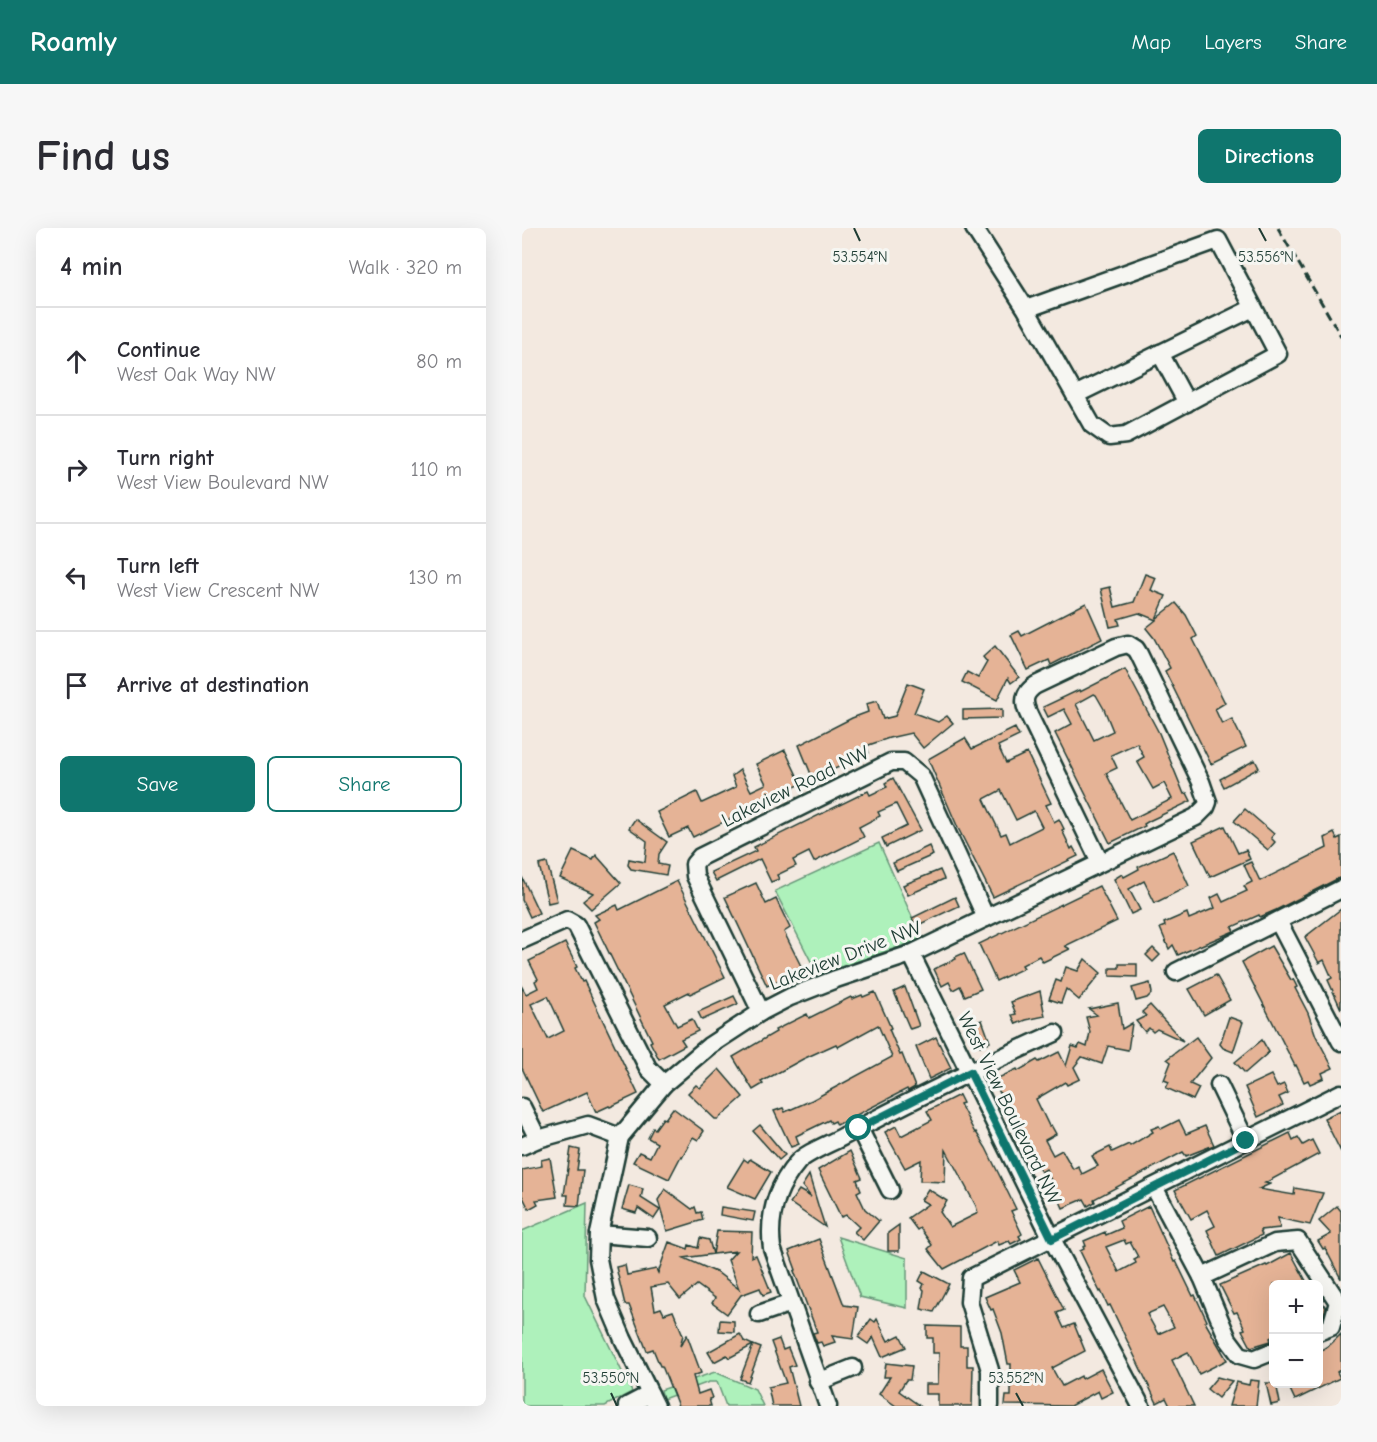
<!DOCTYPE html>
<html lang="en">
<head>
<meta charset="utf-8">
<style>
  :root { --surface:#fff; --page:#f7f7f7; --text:#2b2b33; --muted:#7c7c81; --line:#e1e1e2; --accent:#0f766e }
  body { margin:0; font-family:"Comic Neue",sans-serif; background:var(--page); color:var(--text) }
  .controls { position:absolute; right:18px; bottom:18px; display:grid; overflow:hidden; border-radius:9px; box-shadow:0 6px 24px #0002 }
  .controls button { width:54px; height:54px; display:grid; place-items:center; padding:0; border:0; border-bottom:2px solid var(--line); background:var(--surface); color:var(--text); font:30px sans-serif }
  .stop { position:absolute; width:18px; height:18px; margin:-14px; border:4px solid #0f766e; border-radius:50%; background:#fff }
  .stop.end { background:#0f766e; border-color:#fff; box-shadow:0 2px 6px #0008 }
  .list { margin:0; padding:0; list-style:none }
  h2 { display:flex; justify-content:space-between; align-items:center; height:78px; margin:0; padding:0 24px; font-size:26px }
  h2 small { font-size:20px; font-weight:400; color:var(--muted) }
  .list li { display:grid; grid-template-columns:39px 1fr auto; gap:18px; align-items:center; box-sizing:border-box; height:108px; padding:0 24px; border-top:2px solid var(--line) }
  .list b { display:block; font-size:22px; white-space:nowrap }
  .list p { margin:0; font-size:20px; white-space:nowrap; color:var(--muted) }
  .list em { font-size:20px; font-style:normal; color:var(--muted) }
  .actions { display:flex; gap:12px; padding:18px 24px }
  .actions a { flex:1; padding:14px 0; border:2px solid var(--accent); border-radius:9px; text-align:center; font-size:21px; color:var(--accent) }
  .actions .main { background:var(--accent); color:#fff }
  .icon { flex:none; width:33px; height:33px; fill:none; stroke:currentColor; stroke-width:2; stroke-linecap:round; stroke-linejoin:round }
  .map { position:relative; flex:none; width:819px; height:1178px; overflow:hidden; border-radius:9px }
  header { display:flex; align-items:center; gap:36px; box-sizing:border-box; height:84px; padding:0 30px; background:var(--accent); color:#fff }
  header strong { font-size:28px }
  nav { display:flex; gap:33px; margin-inline-start:auto; font-size:21px }
  .intro { display:flex; align-items:center; justify-content:space-between; box-sizing:border-box; height:144px; padding:0 36px }
  h1 { margin:0; font-size:42px }
  .button { padding:15px 27px; border-radius:9px; background:var(--accent); color:#fff; font-size:21px; font-weight:700 }
  main { display:flex; gap:36px; padding:0 36px }
  aside { flex:1; background:var(--surface); border-radius:9px; box-shadow:0 6px 24px #0002 }
  .map>svg:first-child { display:block }
  .green { fill:#aef1bb; stroke:#669778; stroke-width:1.5 }
  .building { fill:#e5b396; stroke:#1f3d34; stroke-width:1.5; fill-rule:evenodd }
  .lines { fill:none; stroke-linecap:round; stroke-linejoin:round }
  .minor-casing { stroke:#1f3d34; stroke-width:21 }
  .minor { stroke:#f6f6f2; stroke-width:16 }
  .rail { stroke:#1f3d34; stroke-width:3; stroke-dasharray:9 4.5; stroke-linecap:butt }
  .route { stroke:#0f766e; stroke-width:8 }
  .ticks { fill:none; stroke:#1f3d34; stroke-width:2 }
  .labels { text-anchor:middle; stroke-width:6; stroke-linejoin:round; paint-order:stroke }
  .street-label { font-size:20px; fill:#1f3d34; stroke:#f6f6f2 }
  .ticks-label { font-size:15px; text-anchor:middle; fill:#1f3d34; stroke:#f6f6f2; stroke-width:6; stroke-linejoin:round; paint-order:stroke }
</style>
</head>
<body>
<header>
<strong>Roamly</strong>
<nav><a>Map</a><a>Layers</a><a>Share</a></nav>
</header>
<div class="intro"><h1>Find us</h1><a class="button">Directions</a></div>
<main>
<aside>
<h2>4 min<small>Walk · 320 m</small></h2>
<ul class="list">
<li><svg class="icon" aria-label="ahead" viewBox="0 0 24 24"><path d="M12 20V5M6 11l6-6 6 6"/></svg><div><b>Continue</b><p>West Oak Way NW</p></div><em>80 m</em></li>
<li><svg class="icon" aria-label="right" viewBox="0 0 24 24"><path d="M7 20v-9h11M14 6l5 5-5 5"/></svg><div><b>Turn right</b><p>West View Boulevard NW</p></div><em>110 m</em></li>
<li><svg class="icon" aria-label="left" viewBox="0 0 24 24"><path d="M17 20v-9H6M10 6l-5 5 5 5"/></svg><div><b>Turn left</b><p>West View Crescent NW</p></div><em>130 m</em></li>
<li><svg class="icon" aria-label="arrive" viewBox="0 0 24 24"><path d="M6 21V4h12l-3 4 3 4H6"/></svg><div><b>Arrive at destination</b></div></li>
</ul>
<div class="actions"><a class="main">Save</a><a>Share</a></div>
</aside>
<div class="map">
<svg width="819" height="1178" viewBox="0 0 819 1178">
  <rect width="100%" height="100%" fill="#f3e9e0"/>
  <filter id="ink" filterUnits="userSpaceOnUse"><feTurbulence type="fractalNoise" baseFrequency=".0167" numOctaves="2"/><feDisplacementMap in="SourceGraphic" scale="12" xChannelSelector="R" yChannelSelector="G"/><feConvolveMatrix kernelMatrix="1 2 1 2 8 2 1 2 1" color-interpolation-filters="sRGB"/></filter>
  <g filter="url(#ink)">
    <g class="green">
      <path d="M357 615 400 711 296 747 253 663Z"/>
      <path d="M65 975 63 1068 110 1164 83 1178H0V1003Z"/>
      <path d="M316 1009 385 1030V1080L338 1069Z"/>
      <path d="M193 1144 233 1161 241 1178H204L195 1154H187L141 1171 139 1162Z"/>
    </g>
    <g class="building">
      <path d="M623 346 634 350 629 362 644 368 634 391 654 375 664 387 675 408 671 411 703 475 693 481 700 496 710 491 724 519 689 536 643 443 648 440 632 410 624 400 634 392 617 385 596 391 598 397 588 399 579 361 588 359 593 379 612 374Z"/>
      <path d="M564 375 580 411 529 437 527 432 506 442 489 407 497 403 500 408Z"/>
      <path d="M473 418 497 449 489 455 486 450 475 472 440 454 445 444 456 450 465 434 461 429Z"/>
      <path d="M603 441 637 505 662 566 665 565 669 573 627 593 622 596 623 598 588 615 533 505 550 496 542 481 526 489 521 479 557 462 558 464ZM572 466 574 467 582 481 591 503 572 512 554 476ZM615 515 622 529 615 533 631 561 642 555 650 571 608 592 584 545 595 540 589 527Z"/>
      <path d="M386 455 402 461 392 485 416 494 425 488 431 495 401 520 389 505 367 510 344 518 347 525 291 551 277 517 330 490 346 484 344 476 355 473 361 491 373 488Z"/>
      <path d="M480 481V490L441 491V482Z"/>
      <path d="M493 500 497 508 476 518 484 535 505 525 529 575 524 577 532 594 537 591 542 601 540 602 549 621 551 619 556 628 471 669 436 600 406 531 443 510 450 521ZM479 562 494 592 512 583 520 599 488 615 484 605 479 607 462 571Z"/>
      <path d="M263 522 279 556 171 609 166 600 147 609 135 584 175 564 180 575 214 559 210 548 218 542 229 563 244 556 234 536Z"/>
      <path d="M733 532 737 540 702 559 698 551Z"/>
      <path d="M371 550 399 602 364 619 360 610 385 598 374 576 356 584 358 588 337 599 342 609 292 634 287 624 271 632 274 638 255 647 257 651 249 654 238 631 194 653 189 644 234 623 232 619 346 563 348 567 365 559 363 555Z"/>
      <path d="M723 581 752 606 749 610 753 614 746 622 712 593Z"/>
      <path d="M113 591 145 614 137 626 136 636 146 638 144 647 109 641 106 637 107 631 123 634 125 613 107 600Z"/>
      <path d="M703 598 716 625 724 622 728 631 688 649 671 613Z"/>
      <path d="M812 605 815 611 819 609V649L754 682 738 689 737 687 710 699 712 703 656 727 651 717 647 721 638 700 643 698 642 695 665 685 667 691 693 680 689 670 697 666 701 674 725 663 722 658 730 654 722 637 729 634 738 653 805 620 803 610Z"/>
      <path d="M407 618 411 627 375 643 371 635Z"/>
      <path d="M51 623 71 632 74 627 99 655 69 681 61 673 71 665 38 650Z"/>
      <path d="M651 623 667 658 633 675 622 653 607 661 618 682 609 686 592 651 600 646 602 649 617 641 616 639Z"/>
      <path d="M25 635 35 673 26 675 17 637Z"/>
      <path d="M418 642 422 651 386 667 381 657Z"/>
      <path d="M0 649 17 685 8 689 0 672Z"/>
      <path d="M155 653 203 749 168 766 167 764 143 776 155 798 170 791 176 803 159 811 163 817 137 831 128 814 130 813 72 694 77 691 73 687 95 677 97 682Z"/>
      <path d="M234 655 244 676 254 671 268 700 262 704 280 740 275 742 279 751 268 756 264 748 245 758 203 669Z"/>
      <path d="M577 658 595 693 543 718 548 721 521 734 517 728 500 737 502 740 474 753 457 716Z"/>
      <path d="M433 669 437 678 394 698 390 690Z"/>
      <path d="M819 681V781L806 752 810 750 802 732 797 735 783 709Z"/>
      <path d="M43 715 55 739 53 740 60 754 62 753 116 866 88 879 87 878 74 884 65 864 21 884 0 840V759L4 766 16 760 13 753 16 751 7 733ZM26 768 42 803 26 811 9 776Z"/>
      <path d="M749 718 769 752 771 751 775 759 773 760 786 785 794 808 811 840 800 845 802 850 788 856 786 852 782 854 774 837 773 838 720 734Z"/>
      <path d="M631 720 638 727 631 734 624 727Z"/>
      <path d="M442 725 459 761 443 768 438 758 431 762 427 754 420 758 412 741 434 731 433 729Z"/>
      <path d="M563 731 579 745 557 772 544 761 539 775 527 771 534 752 539 754 544 739 556 743Z"/>
      <path d="M597 736H615V749L588 748V740H597Z"/>
      <path d="M694 747 708 772 682 787 667 761Z"/>
      <path d="M628 755 630 765 625 770 614 773 610 760Z"/>
      <path d="M383 759 397 798 388 801 372 764Z"/>
      <path d="M518 763 523 788 504 792 494 796 490 787 494 786 489 774Z"/>
      <path d="M353 764 369 800 367 801 378 827 380 826 393 859 386 863 385 861 315 897 313 893 309 895 307 892 274 908 277 916 269 919 252 883 261 880 263 884 290 872 370 829 356 797 316 819 314 816 281 831 239 854 241 856 231 862 211 829 254 804 253 802 285 786 287 790 329 769 330 771 340 767 341 769Z"/>
      <path d="M212 768 216 776 180 792 176 784Z"/>
      <path d="M596 775 600 801 610 795 606 822 586 818 580 836 560 829 552 839 558 851 545 857 543 854 514 871 527 898 529 897 534 906 523 912 531 927 540 922 551 941 556 938 560 946 576 938 570 928 588 919 590 924 607 916 608 918 631 904 629 901 637 898 639 901 657 892 664 906 683 898 692 917 664 928 661 924 572 971 573 974 566 978 562 971 541 980 524 941 519 944 500 915 472 852 495 841 496 843 515 832 517 834 537 824 544 838 550 818 556 820 558 816 565 819 568 804 564 789 575 787 567 781Z"/>
      <path d="M628 777 661 813 635 801 631 804 627 800 623 804 614 793 624 788 620 784Z"/>
      <path d="M707 789 721 794 711 824 701 820 698 816Z"/>
      <path d="M460 792 468 814 458 818 447 797Z"/>
      <path d="M414 809 429 840 407 851 394 819Z"/>
      <path d="M674 809 689 830 668 856 677 860 671 872 644 860 647 854 642 852 649 834 645 831Z"/>
      <path d="M740 812 747 824 723 845 713 834Z"/>
      <path d="M197 841 221 869 196 891H193L166 865 174 857 178 860Z"/>
      <path d="M749 847 755 859 762 856 766 865 757 869 761 877 736 889 723 859Z"/>
      <path d="M437 867 441 875 438 876 453 905 454 904 464 920 494 981 489 983 500 1006 497 1008 499 1011 489 1016 487 1013 477 1017 475 1013 422 1041 406 1021 410 1017 398 1000 395 1002 386 990 406 976 399 972 406 961 425 973 418 984 428 999 456 985 454 978 424 922 423 954 398 953 399 932 383 940 363 904 374 898 379 908 410 892 405 883Z"/>
      <path d="M151 880 182 903 176 912 171 909 160 929 159 928 147 951 111 934 117 924 128 929 135 915 126 910 131 900 133 901 141 890 143 891Z"/>
      <path d="M819 882V924L802 890Z"/>
      <path d="M238 897 263 927 257 932 231 903Z"/>
      <path d="M768 905 771 912 776 909 781 917 790 912 797 926 743 955 748 956 737 961 772 967 773 960 801 965 788 997 756 990 758 1000 738 1002 740 1007 697 1028 685 1002 693 998 685 982 669 991 653 962Z"/>
      <path d="M49 920 58 922 55 942H61L57 978 45 977 46 967H42Z"/>
      <path d="M328 923 340 950 335 952 339 962 335 964 343 981 357 993 341 1012 332 1004 337 999 324 987 319 989 296 942Z"/>
      <path d="M28 930 35 969 14 972 16 976 7 981 0 967V942L20 938 19 932Z"/>
      <path d="M222 931 226 934 228 931 249 944 233 971 205 959Z"/>
      <path d="M287 947 296 977 303 999 268 975 277 962 289 969 280 958Z"/>
      <path d="M107 957 121 961 119 970 138 982 132 991 116 980 114 985 100 981Z"/>
      <path d="M143 961 170 981 173 979 175 985 179 984 181 992 145 1003 136 972Z"/>
      <path d="M627 978 652 1034 654 1033 671 1068 673 1067 685 1093 683 1094 705 1132 677 1146 666 1124 650 1132 672 1178H648L644 1170 635 1175 588 1077 586 1078 579 1063 578 1064 558 1023 562 1021 561 1019 564 1018 562 1013 583 1004 584 1007 600 1000 597 993ZM602 1012 604 1016 608 1014 616 1029 612 1031 614 1035 597 1044 584 1019ZM641 1079 652 1099 636 1106 625 1086Z"/>
      <path d="M815 978 819 983V1051L803 1020 801 1021 796 1013 809 1006 797 993Z"/>
      <path d="M199 979 233 984 231 993 198 987Z"/>
      <path d="M377 997V1023H366V1005Z"/>
      <path d="M195 1003 230 1004 229 1029 234 1027 249 1064 241 1067 238 1060 219 1067 205 1086 190 1075 193 1070 175 1057 158 1071 146 1056 129 1059 133 1082 139 1080 142 1086 151 1083 161 1107 158 1118 165 1107 179 1145 171 1148 176 1166 187 1162 190 1170 187 1171 189 1178H156L140 1138H138L131 1121 125 1123 107 1077H103L94 1039 103 1037 105 1047 134 1041 136 1045 147 1014 166 1021 167 1017 176 1020 178 1010 187 1012 191 1026ZM214 1023 206 1032 217 1061 196 1045 162 1030Z"/>
      <path d="M297 1011 322 1077 336 1079 331 1111 310 1108 313 1114 301 1118 299 1114 295 1115 291 1105 295 1104 272 1043 274 1042 267 1023Z"/>
      <path d="M769 1025 784 1053 778 1056H752V1108L748 1110 749 1113 729 1119 720 1102 723 1101 715 1084 712 1085 698 1057 744 1037 745 1038Z"/>
      <path d="M516 1030 542 1082 535 1085 542 1100 552 1096 563 1123 530 1140 540 1158 559 1148 560 1151 579 1141 591 1164 579 1170 576 1163 548 1178 483 1177 484 1168H489V1136H486L480 1105 471 1081 469 1082 463 1069 498 1054 492 1042Z"/>
      <path d="M402 1043 427 1056 412 1084 399 1081 402 1062 400 1060 402 1056 397 1053Z"/>
      <path d="M796 1066 804 1080 800 1091 796 1093Z"/>
      <path d="M349 1091 353 1094 355 1091 366 1113 378 1107 384 1119 360 1129 351 1109 346 1116 336 1109Z"/>
      <path d="M198 1092 212 1093V1104L197 1103Z"/>
      <path d="M405 1098 438 1099V1118H445V1138H451L450 1178H416V1166H403V1156H416L417 1125H411V1110H405Z"/>
      <path d="M218 1106 222 1113 231 1117 207 1130 205 1127 192 1134 186 1124Z"/>
      <path d="M819 1106V1141L815 1144 818 1150 773 1172 765 1155H796V1124L809 1116Z"/>
      <path d="M257 1111 261 1122 266 1120 273 1137 267 1139 277 1178H250L246 1159 264 1155 249 1114Z"/>
      <path d="M231 1117 239 1120 226 1154 218 1151Z"/>
      <path d="M364 1135 390 1138 388 1152H384L377 1163 398 1178H374L357 1166 368 1149H362Z"/>
      <path d="M695 1149 710 1153 696 1170 685 1161Z"/>
      <path d="M728 1152 737 1153 734 1178H707L714 1154 727 1157Z"/>
      <path d="M744 1155H754L758 1175 749 1177Z"/>
    </g>
    <g class="lines">
      <defs>
        <g id="minor">
          <path d="M452 0 504 81 570 197 587 209 604 207 756 126 696 12 504 81"/>
          <path d="M638 125 665 175"/>
          <path d="M553 167 731 80"/>
          <path d="M756 693 819 814"/>
          <path d="M0 712 45 692 54 697 126 840 142 856"/>
          <path d="M389 726 530 1011 619 1178"/>
          <path d="M654 744 819 661"/>
          <path d="M239 784 173 648 172 636 178 629 369 534H382L399 548 464 690"/>
          <path d="M697 857 724 913"/>
          <path d="M0 879 16 911"/>
          <path d="M337 900 368 962"/>
          <path d="M0 918 16 911 66 897 98 909"/>
          <path d="M632 959 680 1049 706 1111 718 1127 732 1131 752 1123"/>
          <path d="M77 1006 126 1010"/>
          <path d="M680 1049 753 1015 776 1013 816 1074 809 1099 796 1104"/>
          <path d="M237 1086 269 1075"/>
          <path d="M296 1154 331 1140"/>
          <path d="M105 1178 128 1166"/>
          <path d="M134 1178 101 1111 84 1071 76 1031 77 1006 98 909 142 856 187 818 239 784 268 769 314 751 389 726 674 589 684 579 686 574 679 554 617 426 614 421 606 416 594 419 514 457C503 464 500 472 506 485L578 634"/>
          <path d="M306 1178 250 1020C246 989 254 960 275 935 283 925 310 915 322 908 391 871 462 837 533 805"/>
          <path d="M468 1178V1142L447 1074 449 1050 819 865"/>
        </g>
      </defs>
      <use href="#minor" class="minor-casing"/>
      <use href="#minor" class="minor"/>
      <path class="rail" d="M756 0 819 108"/>
    </g>
  </g>
  <g class="lines" filter="url(#ink)">
    <path class="route" d="M337 900 448 844 530 1011 724 913"/>
  </g>
  <path class="ticks" d="M332 0 338 13M737 0 744 13M89 1165 95 1178M494 1165 501 1178"/>
  <g class="labels">
    <g class="street-label">
      <text transform="translate(273 558) rotate(-26)" y="7">Lakeview Road NW</text>
      <text transform="translate(323 727) rotate(-21)" y="7">Lakeview Drive NW</text>
      <text transform="translate(488 880) rotate(64)" y="7">West View Boulevard NW</text>
    </g>
  </g>
  <g class="ticks-label">
    <text x="338" y="34">53.554°N</text>
    <text x="744" y="34">53.556°N</text>
    <text x="89" y="1155">53.550°N</text>
    <text x="494" y="1155">53.552°N</text>
  </g>
</svg>
<div class="controls">
<button>+</button>
<button>−</button>
</div>
<div class="stop" style="left:337px;top:900px"></div>
<div class="stop end" style="left:724px;top:913px"></div>
</div>
</main>
</body>
</html>
